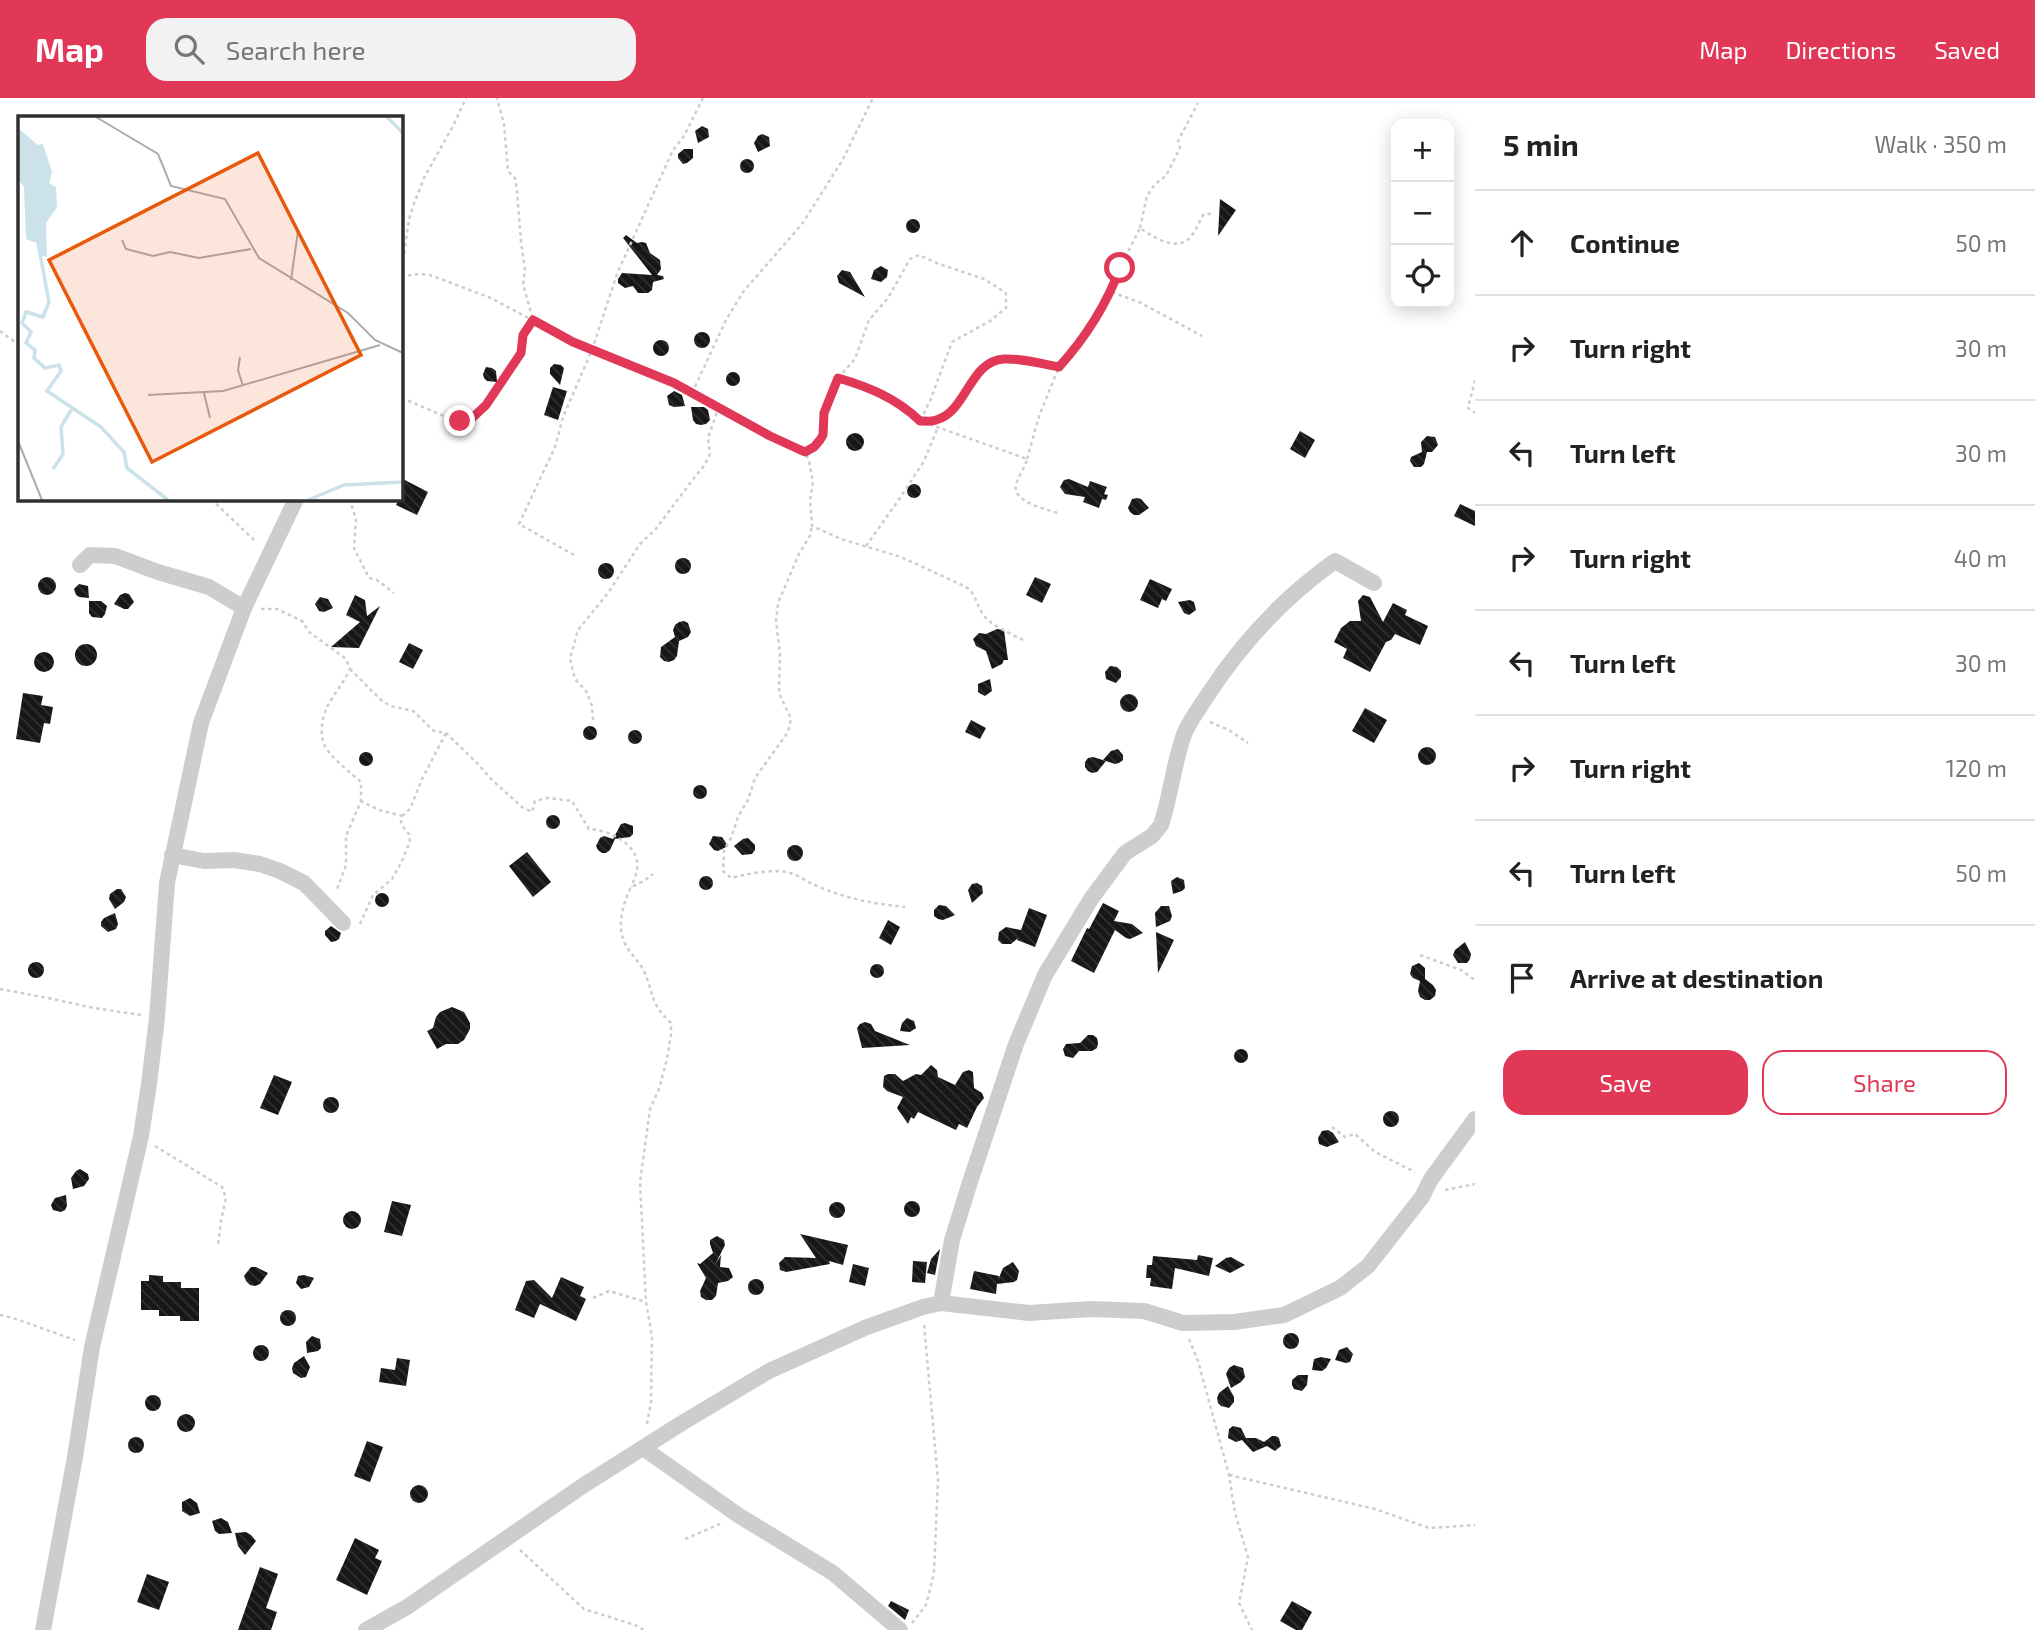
<!DOCTYPE html>
<html lang="en">
<head>
<meta charset="utf-8">
<style>
  :root { --surface:#fff; --page:#f2f2f2; --text:#222; --muted:#767676; --line:#e0e0e0; --accent:#e03856 }
  body { margin:0; font-family:"Exo 2",sans-serif; background:var(--page); color:var(--text) }
  .controls { position:absolute; right:21px; top:21px; display:grid; overflow:hidden; border-radius:14px; box-shadow:0 4px 18px #0003 }
  .controls button { width:63px; height:63px; display:grid; place-items:center; padding:0; border:0; border-bottom:2px solid var(--line); background:var(--surface); color:var(--text); font:35px sans-serif }
  .stop { position:absolute; width:21px; height:21px; margin:-16px; border:5px solid #e03856; border-radius:50%; background:#fff }
  .stop.end { background:#e03856; border-color:#fff; box-shadow:0 2px 7px #0008 }
  .list { margin:0; padding:0; list-style:none }
  h2 { display:flex; justify-content:space-between; align-items:center; height:91px; margin:0; padding:0 28px; font-size:30px }
  h2 small { font-size:23px; font-weight:400; color:var(--muted) }
  .list li { display:grid; grid-template-columns:46px 1fr auto; gap:21px; align-items:center; box-sizing:border-box; height:105px; padding:0 28px; border-top:2px solid var(--line) }
  .list b { display:block; font-size:26px; white-space:nowrap }
  .list em { font-size:23px; font-style:normal; color:var(--muted) }
  .actions { display:flex; gap:14px; padding:21px 28px }
  .actions a { flex:1; padding:16px 0; border:2px solid var(--accent); border-radius:21px; text-align:center; font-size:24px; color:var(--accent) }
  .actions .main { background:var(--accent); color:#fff }
  .icon { flex:none; width:38px; height:38px; fill:none; stroke:currentColor; stroke-width:2; stroke-linecap:round; stroke-linejoin:round }
  .map { position:relative; flex:none; width:1475px; height:1532px; overflow:hidden }
  header { display:flex; align-items:center; gap:42px; box-sizing:border-box; height:98px; padding:0 35px; background:var(--accent); color:#fff }
  header strong { font-size:33px }
  nav { display:flex; gap:38px; margin-inline-start:auto; font-size:24px }
  .search { width:490px; height:63px; background:var(--page); display:flex; align-items:center; gap:18px; box-sizing:border-box; padding:0 24px; border-radius:21px; color:var(--muted); font-size:26px }
  main { display:flex }
  aside { flex:1; background:var(--surface) }
  .map>svg:first-child { display:block }
  .building { fill:url(#building-back-hatch) }
  .lines { fill:none; stroke-linecap:round; stroke-linejoin:round }
  .path { stroke:#cdcdcd; stroke-width:2.5; stroke-dasharray:3.5 3.5; stroke-linecap:butt }
  .minor { stroke:#cdcdcd; stroke-width:16 }
  .route { stroke:#e03856; stroke-width:9 }
  .inset-river { fill:none; stroke:#cbe2eb; stroke-width:3.5 }
  .inset-road { fill:none; stroke:#acacac; stroke-width:2 }
  .view { fill:#e8590c; fill-opacity:0.15; stroke:#e8590c; stroke-width:3.5 }
  .inset-edge { fill:none; stroke:#303030; stroke-width:3.5 }
</style>
</head>
<body>
<header>
<strong>Map</strong>
<div class="search"><svg class="icon" aria-label="search" viewBox="0 0 24 24"><circle cx="10" cy="10" r="6"/><path d="M15 15l6 6"/></svg>Search here</div>
<nav><a>Map</a><a>Directions</a><a>Saved</a></nav>
</header>
<main>
<div class="map">
<svg width="1475" height="1532" viewBox="0 0 1475 1532">
  <defs>
    <pattern id="building-back-hatch" width="6" height="6" patternUnits="userSpaceOnUse" patternTransform="scale(1.75)"><rect width="6" height="6" fill="#171717"/><path d="M-1 5l2 2M0 0l6 6M5-1l2 2" fill="none" stroke="#303030"/></pattern>
  </defs>
  <rect width="100%" height="100%" fill="#fff"/>
  <g class="building">
    <path d="M702 28 708 31 709 39 698 45 695 33Z"/>
    <path d="M762 36 769 39 770 48 758 54 754 45 758 38Z"/>
    <path d="M684 51H693V60L687 65 683 66 678 60V56Z"/>
    <circle cx="747" cy="68" r="7"/>
    <path d="M1220 101 1236 112 1218 138Z"/>
    <circle cx="913" cy="128" r="7"/>
    <path d="M626 137 637 145 642 144 646 145 650 155 660 162 661 171 657 177 663 178 664 181 653 184 652 192 648 195H638L633 188 625 190 618 185V181L622 175 652 177 623 140Z"/>
    <path d="M881 168 888 172 887 179 881 184 871 181 874 172Z"/>
    <path d="M842 172 850 174 865 199 839 185 837 178Z"/>
    <circle cx="702" cy="242" r="8"/>
    <circle cx="661" cy="250" r="8"/>
    <path d="M554 266 561 267 564 270 560 287 550 276V270Z"/>
    <path d="M486 269 492 270 496 273 497 284 487 283 484 280 483 276Z"/>
    <circle cx="733" cy="281" r="7"/>
    <path d="M553 289 567 293 558 322 544 317Z"/>
    <path d="M674 293 682 297 685 308 674 309 669 307 667 298Z"/>
    <path d="M691 309H704L708 312 710 322 706 326 701 327 696 326 693 322Z"/>
    <path d="M1300 333 1315 342 1305 360 1290 351Z"/>
    <circle cx="855" cy="344" r="9"/>
    <path d="M1427 338 1435 339 1438 347 1432 354H1427L1424 366 1421 369H1414L1410 363 1411 359 1422 354 1421 344Z"/>
    <path d="M401 380 428 394 417 417 396 407 399 401H401Z"/>
    <path d="M1069 381 1088 389 1090 383 1107 389 1104 396 1108 397 1106 402 1102 401 1099 410 1083 404 1085 399 1065 396 1060 389 1064 382Z"/>
    <circle cx="914" cy="393" r="7"/>
    <path d="M1137 400 1141 401 1149 410 1139 417H1134L1130 414 1128 410 1132 401Z"/>
    <path d="M1460 406 1475 413V428L1454 418Z"/>
    <circle cx="683" cy="468" r="8"/>
    <circle cx="606" cy="473" r="8"/>
    <path d="M1035 479 1051 486 1042 505 1026 497Z"/>
    <circle cx="47" cy="488" r="9"/>
    <path d="M1150 481 1172 491 1166 503 1162 501 1158 510 1140 502Z"/>
    <path d="M79 486 88 488 89 500 79 499 76 497 74 491Z"/>
    <path d="M125 495 129 496 134 504 128 511H124L114 506 120 497Z"/>
    <path d="M355 497 365 502 367 518 380 508 359 550 331 549 360 524 346 517Z"/>
    <path d="M1363 497 1370 499 1383 524 1393 505 1407 512 1405 517 1428 528 1420 547 1395 536 1391 542 1386 544 1370 574 1343 560 1347 551 1334 544 1341 530 1350 523H1361L1358 503Z"/>
    <path d="M320 499 328 501 333 510 324 514 319 513 315 506Z"/>
    <path d="M1190 502 1194 504 1196 512 1189 517 1184 515 1178 504Z"/>
    <path d="M89 503H101L107 508 105 516 102 520 92 519 89 515Z"/>
    <path d="M684 523 688 525 691 534 688 539 679 543 677 558 674 562 669 564 664 563 660 559 661 549 675 539 673 532 675 527 679 524Z"/>
    <path d="M997 531 1004 532 1008 562H1004L1002 566 992 571 986 553 976 548 973 541 979 535 986 536Z"/>
    <path d="M409 545 423 552 413 571 399 564Z"/>
    <circle cx="86" cy="557" r="11"/>
    <circle cx="44" cy="564" r="10"/>
    <path d="M1110 568 1117 569 1121 573V579L1116 585 1106 581 1105 574Z"/>
    <path d="M990 581 992 593 985 598 981 596 978 594V586Z"/>
    <path d="M23 595 43 598 41 607 53 609 50 626 44 625 40 645 16 641Z"/>
    <circle cx="1129" cy="605" r="9"/>
    <path d="M1365 610 1387 622 1374 645 1352 633Z"/>
    <path d="M971 622 986 630 980 641 965 634Z"/>
    <circle cx="590" cy="635" r="7"/>
    <circle cx="635" cy="639" r="7"/>
    <circle cx="1427" cy="658" r="9"/>
    <path d="M1118 651 1123 657V662L1119 665 1115 666 1103 662 1111 653Z"/>
    <circle cx="366" cy="661" r="7"/>
    <path d="M1093 659 1106 663 1097 674 1092 675 1088 673 1085 669V664L1088 660Z"/>
    <circle cx="700" cy="694" r="7"/>
    <circle cx="553" cy="724" r="7"/>
    <path d="M625 725 633 728V736L630 739 615 741 610 752 606 755H602L598 752 596 748 600 740 604 738 613 741 621 726Z"/>
    <path d="M713 738 722 739 728 748 718 753 714 752 709 746Z"/>
    <path d="M748 740 755 747V752L752 756 742 757 734 748 743 741Z"/>
    <circle cx="795" cy="755" r="8"/>
    <path d="M527 754 551 784 533 799 509 768Z"/>
    <circle cx="706" cy="785" r="7"/>
    <path d="M1177 779 1184 782 1185 790 1182 793 1173 796 1171 783Z"/>
    <path d="M977 785 982 788 983 795 972 805 968 792 972 786Z"/>
    <path d="M117 791H121L126 799 124 804 115 811 109 801 110 796Z"/>
    <circle cx="382" cy="802" r="7"/>
    <path d="M1103 805 1119 813 1114 823 1132 826 1143 835 1130 841 1126 840 1115 832 1094 875 1071 863 1087 830 1089 831Z"/>
    <path d="M939 807 946 808 955 817 943 822 938 821 934 818V812Z"/>
    <path d="M1161 808H1169L1172 818 1170 823 1156 829 1155 815Z"/>
    <path d="M1029 810 1047 817 1035 849 1017 842 1018 840 1011 846H1002L998 842 999 834 1006 829 1021 832Z"/>
    <path d="M115 815 118 826 116 831 108 834 101 828V824L104 820Z"/>
    <path d="M888 822 900 829 891 847 879 840Z"/>
    <path d="M331 828 341 835 339 841 336 843 331 844 325 837V833Z"/>
    <path d="M1156 834 1174 842 1158 875Z"/>
    <path d="M1465 844 1471 856 1470 861 1467 865H1458L1453 857 1455 852Z"/>
    <circle cx="36" cy="872" r="8"/>
    <path d="M1419 865 1425 870V881L1433 887 1436 892 1435 898 1430 902H1425L1420 899 1418 893 1420 883 1413 880 1410 876 1412 868Z"/>
    <circle cx="877" cy="873" r="7"/>
    <path d="M452 909 464 914 470 925V931L464 942 458 946H446L437 951 427 933 433 930 436 919 440 914Z"/>
    <path d="M907 920 914 923 916 930 910 934 900 933 902 925Z"/>
    <path d="M865 924 871 926 875 933 910 947 862 950 857 930 860 926Z"/>
    <path d="M1088 937H1093L1097 940 1098 945 1097 950 1092 953H1079L1073 960 1065 958 1063 951 1066 946 1080 945Z"/>
    <circle cx="1241" cy="958" r="7"/>
    <path d="M931 967 937 972 938 979 955 987 963 974 969 972 973 974 974 990 982 995 984 1000 977 1009 967 1030 959 1026 956 1032 918 1014 914 1021 911 1019 908 1026 897 1010 903 999 887 993 883 989 884 978 888 976H895L903 983 916 976 921 977Z"/>
    <path d="M274 977 292 984 278 1017 260 1010Z"/>
    <circle cx="331" cy="1007" r="8"/>
    <circle cx="1391" cy="1021" r="8"/>
    <path d="M1328 1032 1333 1035 1339 1044 1327 1049 1319 1046 1318 1040 1322 1033Z"/>
    <path d="M80 1071 88 1076 89 1081 84 1088 73 1091 71 1080 76 1073Z"/>
    <path d="M66 1097 67 1108 65 1112 61 1114 53 1112 51 1107 55 1100Z"/>
    <path d="M392 1103 411 1107 402 1138 384 1134Z"/>
    <circle cx="912" cy="1111" r="8"/>
    <circle cx="837" cy="1112" r="8"/>
    <circle cx="352" cy="1122" r="9"/>
    <path d="M800 1136 848 1147 843 1167 829 1163 830 1166 786 1174 780 1172 779 1165 785 1159 816 1160Z"/>
    <path d="M717 1138 724 1142 725 1147 715 1167 721 1157 720 1169 729 1170 733 1179 728 1183 718 1185 716 1198 712 1202H706L701 1199 700 1193 706 1180 697 1165 700 1166 713 1155 710 1146V1142Z"/>
    <path d="M940 1151 935 1177 927 1175 931 1161Z"/>
    <path d="M1198 1157 1213 1160 1209 1178 1175 1170 1172 1191 1150 1188 1151 1180H1146L1147 1167H1152L1153 1158 1197 1162Z"/>
    <path d="M1231 1159 1245 1167 1230 1175 1215 1168 1226 1160Z"/>
    <path d="M913 1163 927 1164 925 1185 912 1184Z"/>
    <path d="M1013 1164 1019 1173 1017 1182 1014 1184 997 1186 996 1196 970 1191 974 1173 999 1178 998 1182 1003 1170Z"/>
    <path d="M853 1166 869 1170 865 1188 849 1184Z"/>
    <path d="M251 1169H256L268 1175 260 1186 255 1188 250 1187 246 1183 244 1178Z"/>
    <path d="M149 1177 163 1178V1184H181V1190H199V1223H180V1218H159V1212H141V1183H149Z"/>
    <path d="M304 1177 314 1180 309 1189 301 1191 296 1185 298 1178Z"/>
    <path d="M561 1179 584 1189 580 1198 586 1201 576 1223 540 1206 534 1220 515 1212 526 1183 534 1182 552 1200Z"/>
    <circle cx="756" cy="1189" r="8"/>
    <circle cx="288" cy="1220" r="8"/>
    <circle cx="1291" cy="1243" r="8"/>
    <path d="M312 1238 320 1241 321 1250 318 1253 307 1255 306 1244Z"/>
    <circle cx="261" cy="1255" r="8"/>
    <path d="M1347 1249 1353 1256 1350 1264 1346 1265 1335 1262 1339 1252Z"/>
    <path d="M304 1258 310 1269 306 1279 301 1280 293 1275 292 1270 294 1265Z"/>
    <path d="M1321 1259 1331 1261 1326 1270 1322 1273 1312 1272 1314 1261Z"/>
    <path d="M397 1260 410 1262 406 1288 379 1284 381 1270 395 1272Z"/>
    <path d="M1234 1267 1243 1270 1245 1279 1241 1284 1231 1290 1226 1276 1229 1270Z"/>
    <path d="M1298 1277H1308L1307 1287 1302 1293 1294 1291 1292 1287V1282Z"/>
    <path d="M1228 1288 1234 1299V1304L1229 1310 1221 1308 1218 1305 1217 1300 1219 1295Z"/>
    <circle cx="153" cy="1305" r="8"/>
    <circle cx="186" cy="1325" r="9"/>
    <path d="M1233 1328 1241 1330 1246 1340H1256L1264 1344 1272 1338H1276L1279 1340 1281 1348 1275 1353 1267 1348 1253 1354 1242 1342 1236 1344 1228 1340 1229 1331Z"/>
    <circle cx="136" cy="1347" r="8"/>
    <path d="M367 1343 383 1349 370 1384 354 1378Z"/>
    <circle cx="419" cy="1396" r="9"/>
    <path d="M190 1400 197 1405 200 1415 190 1418 182 1413V1404Z"/>
    <path d="M221 1420 228 1424 232 1435 219 1436 215 1433 212 1423Z"/>
    <path d="M246 1434 251 1437 256 1443 245 1457 238 1448 235 1435Z"/>
    <path d="M355 1440 379 1452 375 1460 382 1463 367 1497 336 1482Z"/>
    <path d="M260 1469 278 1476 266 1510 277 1514 271 1532H238Z"/>
    <path d="M147 1476 169 1484 159 1512 137 1504Z"/>
    <path d="M891 1503 909 1512 905 1522 888 1508Z"/>
    <path d="M1292 1503 1312 1514 1302 1532H1296L1280 1523Z"/>
  </g>
  <g class="lines">
    <g class="path">
      <path d="M1140 130 1147 98 1155 86 1166 78 1180 50 1178 43 1198 5"/>
      <path d="M401 176 409 121 415 103 424 80 454 26 466 0"/>
      <path d="M401 178 421 176 430 177 491 200 573 244 674 285 770 338 805 354 809 363 813 384 810 402 812 428 841 441 901 459 966 489C976 496 975 503 981 513 988 527 1010 535 1023 542"/>
      <path d="M1112 194 1141 205 1202 238"/>
      <path d="M0 233 19 247"/>
      <path d="M838 280 855 261 869 222 888 200 910 161 919 157 939 166 984 181 1006 195V210L990 223 952 244 930 303 920 323C925 323 932 324 936 323 967 314 969 263 1004 261 1022 260 1042 266 1059 269L1078 248 1104 210 1120 170 1140 130C1153 139 1179 156 1192 137 1197 131 1199 123 1204 116H1214"/>
      <path d="M1475 282 1468 310 1475 315"/>
      <path d="M692 295 726 222 743 194 802 126 842 63 873 0"/>
      <path d="M401 303H409L446 319 460 323 470 322 486 307 514 267 521 255 523 237 533 222 523 186 525 172 521 144 517 93 515 80 508 73 504 26 497 0"/>
      <path d="M805 354 814 349 823 337 824 315 838 280 879 294 893 301 920 323 1027 361C1025 370 1018 378 1016 387 1012 405 1048 411 1060 416"/>
      <path d="M1027 361 1039 318 1059 269"/>
      <path d="M211 401 256 444"/>
      <path d="M353 401 351 405 356 422 354 450 369 480 377 482 394 495"/>
      <path d="M811 430V436L799 456 778 505 776 523 780 556 779 595 791 621 788 634 755 680 748 702 738 719 731 740 724 752 723 773 731 780C746 776 775 770 790 775 799 777 807 784 815 787 843 800 874 806 905 809"/>
      <path d="M866 448 900 400 924 363 938 329"/>
      <path d="M574 457 519 426 555 349 563 319 592 252 617 176 673 52 684 38 703 0"/>
      <path d="M261 511H277L302 523 309 534 346 561 350 571C344 584 334 596 327 609 322 620 319 636 325 648 329 658 352 676 361 684V703L346 738V767L336 794"/>
      <path d="M350 571 380 601 390 608 413 613 434 633 446 635 479 667 491 681 522 709 532 714 535 703 548 700 572 703 589 731C610 732 641 747 637 772 636 778 633 784 631 789"/>
      <path d="M593 622 592 608 586 593 575 581 570 561 578 532 608 495 640 446 655 432 694 380 704 368 710 356 708 340 719 308"/>
      <path d="M1210 624 1229 632 1248 645"/>
      <path d="M402 718 410 711 422 681 446 635"/>
      <path d="M360 826 373 797 392 781 401 765 410 744 409 736 401 726 402 718 379 712 361 703"/>
      <path d="M1420 857 1461 872 1475 882"/>
      <path d="M0 891 53 901 94 910 141 917"/>
      <path d="M1332 1029 1345 1039 1355 1036 1375 1054 1415 1074"/>
      <path d="M155 1048 222 1089 226 1100 221 1123 218 1148"/>
      <path d="M1445 1092 1475 1086"/>
      <path d="M593 1200 609 1193 646 1204"/>
      <path d="M0 1217 13 1220 75 1242"/>
      <path d="M1189 1241 1198 1263 1229 1377 1235 1415 1248 1459 1239 1505 1252 1532"/>
      <path d="M647 1326 651 1304 652 1239 646 1204 640 1084 650 1011 659 991 667 961 671 937V925C650 906 654 896 644 873 640 865 633 858 628 851 615 831 622 808 631 789L644 783 653 776"/>
      <path d="M1229 1377 1375 1411 1429 1430 1475 1427"/>
      <path d="M685 1441 720 1426"/>
      <path d="M520 1452 584 1511 635 1527 644 1532"/>
      <path d="M912 1525 926 1507 934 1475 938 1382 924 1226"/>
    </g>
    <g class="minor">
      <path d="M80 467 90 457 115 458 158 474 209 489 244 510"/>
      <path d="M172 757 204 763 234 762 260 766 280 773 304 785 343 825"/>
      <path d="M941 1205 952 1142 970 1084 1016 946 1045 877 1091 801 1125 755 1152 738 1161 727C1171 697 1174 662 1185 634 1191 621 1200 609 1207 598 1242 544 1283 500 1335 463L1374 485"/>
      <path d="M643 1350 738 1417 833 1475 900 1532"/>
      <path d="M43 1532 75 1359 92 1249 141 1038 149 986 157 920 167 785 201 625 244 510 296 401"/>
      <path d="M366 1532 407 1509 584 1387 682 1325 769 1273 867 1229 923 1209 941 1205 1029 1215 1091 1211 1144 1213 1183 1225 1234 1224 1284 1217 1340 1190 1368 1168 1422 1099 1431 1081 1475 1021"/>
    </g>
  </g>
  <g class="lines">
    <path class="route" d="M460 323 470 322 486 307 521 255 523 237 533 222 573 244 674 285 770 338 805 354 814 349 820 342 823 337 824 315 838 280C869 289 896 300 920 323 925 323 932 324 936 322 967 314 969 263 1004 261 1022 260 1042 266 1059 269 1086 239 1106 208 1120 170"/>
  </g>
  <g transform="translate(18 18)">
    <rect width="385" height="385" fill="#fff"/>
    <path d="M0 12 20 29 25 28 34 56 31 67 38 71 39 91 28 107 29 141 24 140 22 128 8 123 6 71 0 63Z" fill="#cbe2eb"/>
    <path class="inset-river" d="M369 1 385 17M20 127 31 186 25 201 8 196 4 207 13 216 8 227 17 234 16 242 27 252 41 249 43 255 29 275 83 311 106 336 109 352 150 384M35 353 45 338 43 311 55 291M290 384 326 369 385 366"/>
    <path class="inset-road" d="M78 1 140 38 153 70 207 83 241 142 330 197 357 224 385 237M104 124 108 133 135 140 152 136 181 142 233 133M273 164 280 115M222 241 220 254 225 270M186 277 192 302M130 279 205 275 362 229M0 325 24 384"/>
    <path class="view" d="M240 37 343 239 134 346 31 144Z"/>
    <rect width="385" height="385" class="inset-edge"/>
  </g>
</svg>
<div class="controls">
<button>+</button>
<button>−</button>
<button><svg class="icon" aria-label="locate" viewBox="0 0 24 24"><circle cx="12" cy="12" r="6"/><path d="M12 2v4M12 18v4M2 12h4M18 12h4"/></svg></button>
</div>
<div class="stop" style="left:1120px;top:170px"></div>
<div class="stop end" style="left:460px;top:323px"></div>
</div>
<aside>
<h2>5 min<small>Walk · 350 m</small></h2>
<ul class="list">
<li><svg class="icon" aria-label="ahead" viewBox="0 0 24 24"><path d="M12 20V5M6 11l6-6 6 6"/></svg><div><b>Continue</b></div><em>50 m</em></li>
<li><svg class="icon" aria-label="right" viewBox="0 0 24 24"><path d="M7 20v-9h11M14 6l5 5-5 5"/></svg><div><b>Turn right</b></div><em>30 m</em></li>
<li><svg class="icon" aria-label="left" viewBox="0 0 24 24"><path d="M17 20v-9H6M10 6l-5 5 5 5"/></svg><div><b>Turn left</b></div><em>30 m</em></li>
<li><svg class="icon" aria-label="right" viewBox="0 0 24 24"><path d="M7 20v-9h11M14 6l5 5-5 5"/></svg><div><b>Turn right</b></div><em>40 m</em></li>
<li><svg class="icon" aria-label="left" viewBox="0 0 24 24"><path d="M17 20v-9H6M10 6l-5 5 5 5"/></svg><div><b>Turn left</b></div><em>30 m</em></li>
<li><svg class="icon" aria-label="right" viewBox="0 0 24 24"><path d="M7 20v-9h11M14 6l5 5-5 5"/></svg><div><b>Turn right</b></div><em>120 m</em></li>
<li><svg class="icon" aria-label="left" viewBox="0 0 24 24"><path d="M17 20v-9H6M10 6l-5 5 5 5"/></svg><div><b>Turn left</b></div><em>50 m</em></li>
<li><svg class="icon" aria-label="arrive" viewBox="0 0 24 24"><path d="M6 21V4h12l-3 4 3 4H6"/></svg><div><b>Arrive at destination</b></div></li>
</ul>
<div class="actions"><a class="main">Save</a><a>Share</a></div>
</aside>
</main>
</body>
</html>
